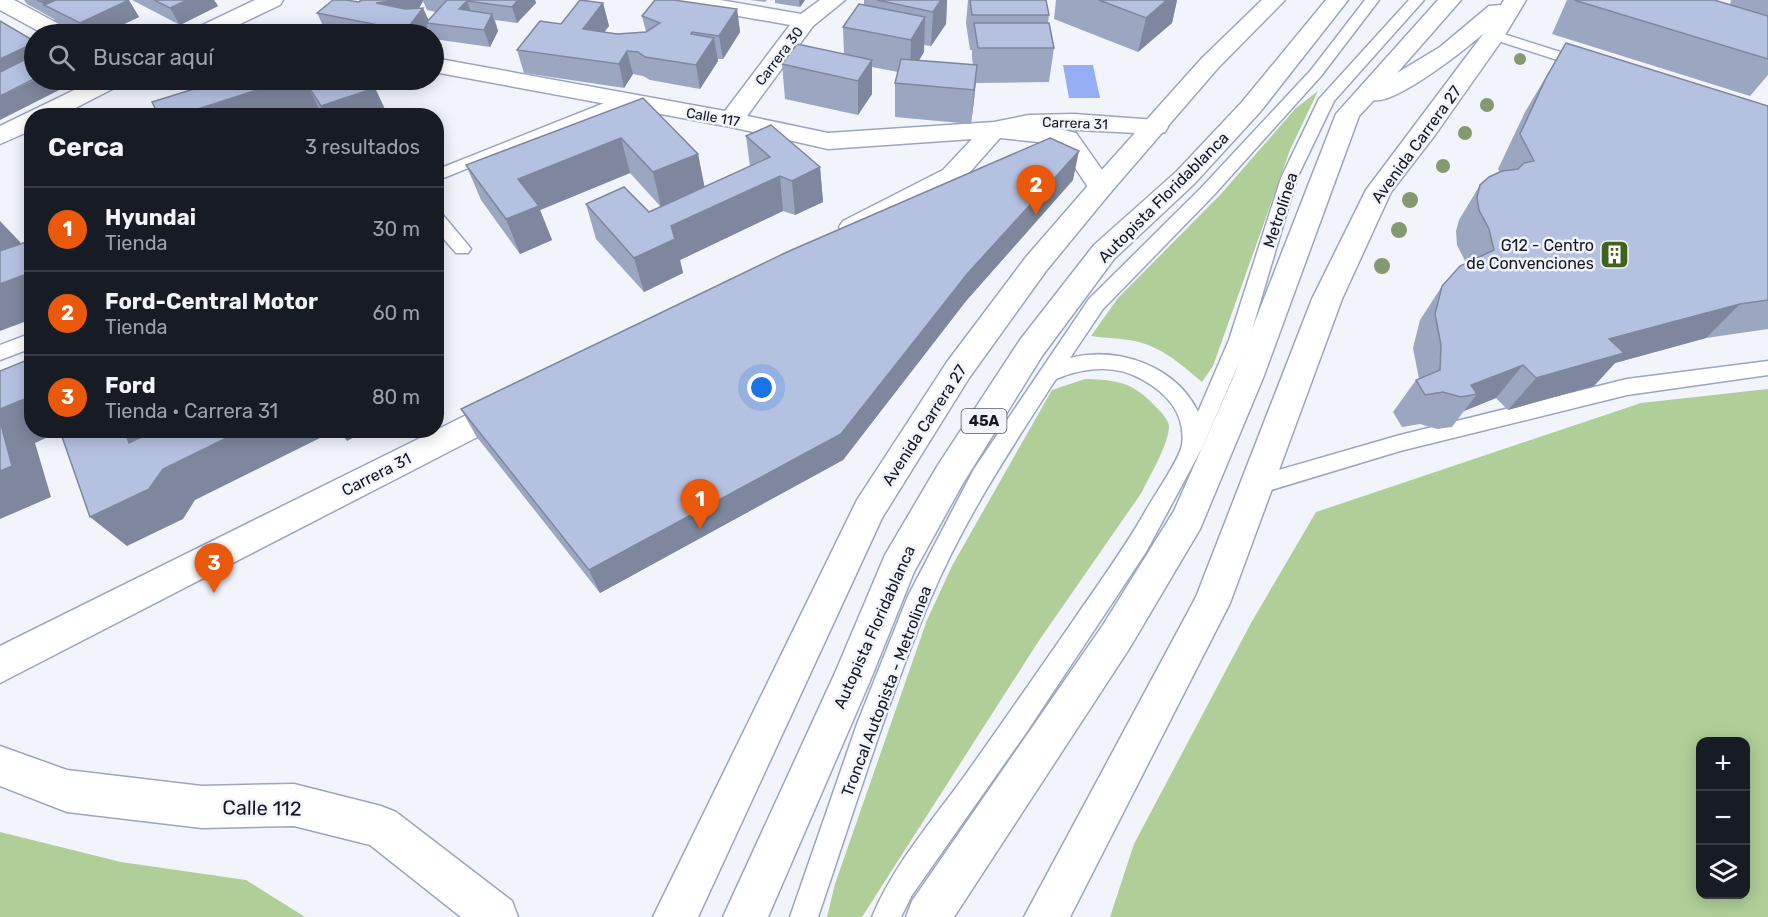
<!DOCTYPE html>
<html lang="es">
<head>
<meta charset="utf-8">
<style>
  :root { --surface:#171b24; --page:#242831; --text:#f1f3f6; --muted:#9ea1a6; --line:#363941; --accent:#ea580c }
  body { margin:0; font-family:Rubik,sans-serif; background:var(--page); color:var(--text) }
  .controls { position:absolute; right:18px; bottom:18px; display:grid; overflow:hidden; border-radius:12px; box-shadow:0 3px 15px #0003 }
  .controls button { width:54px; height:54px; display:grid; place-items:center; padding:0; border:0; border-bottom:2px solid var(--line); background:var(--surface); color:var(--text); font:30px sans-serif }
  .you { position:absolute; left:762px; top:388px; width:21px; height:21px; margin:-15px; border:4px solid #fff; border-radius:50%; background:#1a73e8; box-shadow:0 0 0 9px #1a73e833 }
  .badge { display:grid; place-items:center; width:39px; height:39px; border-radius:50%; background:var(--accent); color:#fff; font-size:20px; font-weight:700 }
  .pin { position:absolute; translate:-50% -50px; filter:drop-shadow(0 2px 3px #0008) }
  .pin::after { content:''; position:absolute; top:32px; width:21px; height:18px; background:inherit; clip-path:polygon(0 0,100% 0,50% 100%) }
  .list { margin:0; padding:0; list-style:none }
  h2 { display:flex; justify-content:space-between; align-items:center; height:78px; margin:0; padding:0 24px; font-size:26px }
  h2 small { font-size:20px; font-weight:400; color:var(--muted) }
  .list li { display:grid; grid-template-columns:39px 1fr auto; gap:18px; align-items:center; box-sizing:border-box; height:84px; padding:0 24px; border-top:2px solid var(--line) }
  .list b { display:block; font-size:22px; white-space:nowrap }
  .list p { margin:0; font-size:20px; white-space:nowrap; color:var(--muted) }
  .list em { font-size:20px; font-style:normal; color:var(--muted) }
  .icon { flex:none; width:33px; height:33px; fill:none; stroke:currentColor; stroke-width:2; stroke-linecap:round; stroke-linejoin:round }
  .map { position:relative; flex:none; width:1768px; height:917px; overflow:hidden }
  .search { position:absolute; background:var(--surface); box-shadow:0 3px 15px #0003; left:24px; top:24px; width:420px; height:66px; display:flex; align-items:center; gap:15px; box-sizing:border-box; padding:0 21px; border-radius:33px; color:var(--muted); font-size:22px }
  .panel { position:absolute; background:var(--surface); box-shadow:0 3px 15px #0003; left:24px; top:108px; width:420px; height:330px; border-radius:24px }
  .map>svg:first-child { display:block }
  .green { fill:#afce98; fill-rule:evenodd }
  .water { fill:#95aef3 }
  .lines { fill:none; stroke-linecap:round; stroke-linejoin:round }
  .lane-casing { stroke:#99a5c3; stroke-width:3 }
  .street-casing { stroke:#99a5c3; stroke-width:3 }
  .secondary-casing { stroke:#99a5c3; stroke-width:3 }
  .highway-casing { stroke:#99a5c3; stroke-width:3 }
  .lane { fill:#fff; fill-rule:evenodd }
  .street { fill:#fff; fill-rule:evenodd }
  .secondary { fill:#fff; fill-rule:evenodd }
  .highway { fill:#fff; fill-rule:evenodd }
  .tree { fill:#859971 }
  .wall { fill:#9ba6c1; fill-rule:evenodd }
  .shaded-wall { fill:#7e879d }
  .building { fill:#b4c1e0; stroke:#7e879d; stroke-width:1.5 }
  .labels { text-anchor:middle; stroke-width:5; stroke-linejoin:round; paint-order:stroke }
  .far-street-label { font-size:14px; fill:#131823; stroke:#f1f4fb }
  .shield { fill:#f1f4fb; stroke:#565a64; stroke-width:1.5 }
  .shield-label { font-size:15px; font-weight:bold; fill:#131823 }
  .street-label { font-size:16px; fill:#131823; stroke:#f1f4fb }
  .poi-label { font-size:16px; fill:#131823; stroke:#f1f4fb; text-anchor:end }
  .near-street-label { font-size:20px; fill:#131823; stroke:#f1f4fb }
</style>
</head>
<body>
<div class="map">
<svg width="1768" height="917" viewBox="0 0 1768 917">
  <rect width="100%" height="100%" fill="#f1f4fb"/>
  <g class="green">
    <path d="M1318 91 1290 150 1213 366 1202 382C1180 363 1158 344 1129 340 1116 338 1103 338 1091 336L1118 298 1220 195 1296 108Z"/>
    <path d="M1085 379C1118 380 1133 382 1156 407 1161 412 1168 419 1169 426 1169 444 1150 475 1142 492L1038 642 862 917H827L835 884 927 620 952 566 1052 390Z"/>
    <path d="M1768 389V917H1110L1134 844 1251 623 1316 512 1641 403ZM1700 742H1746V894H1700Z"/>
    <path d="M0 832 121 862 246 880 305 917H0Z"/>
  </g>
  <path class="water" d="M1063 65H1093L1100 98H1069Z"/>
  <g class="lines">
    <defs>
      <g id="lane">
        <path d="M1365 0H1379L1321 76 1213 196 1103 309 1070 358C1118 346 1176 366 1198 412L1229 340 1281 178 1319 99 1409 0H1424L1334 101 1297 178 1249 340 1202 448 1146 552 1026 733 912 895 901 917H872C894 864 933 820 966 774 1003 722 1039 670 1075 618 1099 583 1124 549 1145 512 1153 497 1180 459 1182 445 1186 415 1168 394 1143 380 1116 364 1085 367 1056 379 1010 450 963 521 930 600 887 703 854 811 818 917H790L857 724 908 596 974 469 1089 299 1201 188 1311 70Z"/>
        <path d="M1494 31 1589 61 1591 64 1589 67H1579L1489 38 1487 35 1489 32Z"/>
        <path d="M622 96 630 101 627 104 436 181V170Z"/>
        <path d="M436 212 442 214 468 245 471 249 468 253H456L436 230Z"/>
        <path d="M32 333V348L0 360V345Z"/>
        <path d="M1768 361V375L1627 395 1400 451 1258 494 1250 491 1247 485 1250 479 1258 476 1400 435 1627 379Z"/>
      </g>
      <g id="street">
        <path d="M0 0H14L68 29 71 34H44L0 10Z"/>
        <path d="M255 0H283L280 5 219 34H191L194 29Z"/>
        <path d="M671 0H720L801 14 820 0H845L813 26 747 116 828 133 994 122 1029 115 1074 114 1156 120 1165 122 1168 127 1165 132 1156 134 1059 129 1076 133 1114 187 1110 193 1101 195 1092 193 1059 144 1000 138 961 182 863 233 853 236 843 233 839 227 843 221 943 170 972 139 828 149 731 127 434 72V58L725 111 790 25 682 6 674 5Z"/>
        <path d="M95 80H124L120 85 60 116H32V130L0 144V126Z"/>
        <path d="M509 394 520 397 525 406 520 415 0 683V646Z"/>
      </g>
      <path id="secondary" d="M0 746 67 770 202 786 294 784 381 806 396 812 512 901 518 917H461L370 845 294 826 202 828 67 812 0 786Z"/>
      <g id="highway">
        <path d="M1262 0H1285L1218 68 1110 193 1046 271 969 378 882 518 698 917H653L857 500 947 362 1026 257 1092 181 1202 58Z"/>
        <path d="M1326 0H1348L1260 112 1194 184 1114 259 1042 356 962 485 914 572 870 681 768 917H723L835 673 885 555 938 465 1020 340 1094 245 1176 172 1242 102Z"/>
        <path d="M1438 0H1461L1397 73 1440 47 1489 6 1501 5 1504 0H1526L1502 40 1435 135 1391 192 1342 299 1230 603 1070 917H1024L1196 597 1312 299 1366 190 1484 33C1466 49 1395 105 1374 100L1359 116 1263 378 1200 529 1129 649 954 917H906L912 901 1103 625 1174 511 1233 378 1336 114Z"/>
      </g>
    </defs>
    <use href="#lane" class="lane-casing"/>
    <use href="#street" class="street-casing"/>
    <use href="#secondary" class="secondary-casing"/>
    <use href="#highway" class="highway-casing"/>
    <use href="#lane" class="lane"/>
    <use href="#street" class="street"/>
    <use href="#secondary" class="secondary"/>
    <use href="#highway" class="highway"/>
  </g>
  <g class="tree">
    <circle cx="1520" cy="59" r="6"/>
    <circle cx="1487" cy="105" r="7"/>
    <circle cx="1465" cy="133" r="7"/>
    <circle cx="1443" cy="166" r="7"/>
    <circle cx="1410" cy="200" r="8"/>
    <circle cx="1399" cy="230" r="8"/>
    <circle cx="1382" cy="266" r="8"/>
  </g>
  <g class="wall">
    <path d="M24 0H128L139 17 103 34H81L56 22 54 19 27 4Z"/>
    <path d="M132 0H214L218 6 180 25Z"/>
    <path d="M359 0H535L536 3 517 23 495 20 498 31 490 47 434 39V34H430L428 27 422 34H350L325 30 317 13 359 2ZM423 1 427 10 436 12 428 20 423 8H419Z"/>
    <path d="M750 0H767L765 2Z"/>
    <path d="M775 0H805L800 7 775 3Z"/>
    <path d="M864 0H947L946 24 931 46 924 45V52L919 60 973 65 972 58V50H970L966 23 968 0H1046L1049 15 1048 23 1054 48 1049 82 976 83 971 124 895 117V83L898 72 872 67V94L858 115 785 99 782 64 844 54 843 27 864 5Z"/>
    <path d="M1056 0H1177L1172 23 1138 52 1054 19Z"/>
    <path d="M1567 0H1714L1730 5 1731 0H1768V75L1750 96 1552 34Z"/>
    <path d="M603 3 609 26 604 32 617 34 646 32 642 16 737 9 740 32 723 59H717L718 61 700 89 650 80 643 76 633 74 624 88 524 73 517 50 561 24Z"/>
    <path d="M1566 43 1768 106V329L1706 338 1615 363 1594 386 1508 410 1496 398 1464 411 1452 427 1437 429 1420 424 1402 427 1393 412 1416 380 1419 379 1413 348 1420 320 1442 286 1466 263 1457 245 1456 231 1459 220 1480 185 1500 172 1498 169 1525 112Z"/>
    <path d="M223 80H369L375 88 388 116H324L320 110 304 116H159Z"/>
    <path d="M643 98 698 154 704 187 750 166 746 136 820 167 823 202 795 215 783 211 680 260 683 273 644 292 596 239 586 204 649 212 661 207 630 173 540 210 552 240 520 254 481 200 466 165Z"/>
    <path d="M1073 180 966 301 843 460 600 593 476 436 461 409Z"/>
  </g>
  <g class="shaded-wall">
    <path d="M47 0H95L44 5 54 19 42 2Z"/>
    <path d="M129 0 139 17 103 34H88L80 23Z"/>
    <path d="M187 0H214L218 6 180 25 170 8Z"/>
    <path d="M400 0H423V1L415 15 376 3Z"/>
    <path d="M518 0H535L536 3 517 23 512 7Z"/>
    <path d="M799 0H805L800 7Z"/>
    <path d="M941 0H947L946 24 931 46 933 12Z"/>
    <path d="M1167 0H1177L1172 23 1138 52 1146 18Z"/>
    <path d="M467 1 473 17 459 9Z"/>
    <path d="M603 3 609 26 589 52 583 29Z"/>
    <path d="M423 8 430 23H426L428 27 422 34H414L410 25Z"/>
    <path d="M737 9 740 32 723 59 719 36Z"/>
    <path d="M492 14 498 31 490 47 484 30Z"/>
    <path d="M925 17 924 52 910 75 911 40Z"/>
    <path d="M714 38 718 61 700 89 696 65Z"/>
    <path d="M34 43V66L0 82V59Z"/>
    <path d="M627 51 633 74 624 88 619 64Z"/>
    <path d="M872 60V94L858 115V81Z"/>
    <path d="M977 65 974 100 971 124 974 90Z"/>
    <path d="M34 80H79L0 120V96Z"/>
    <path d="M288 80H304L320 110 304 116H201L198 109Z"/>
    <path d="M375 88 388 116H326L321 106Z"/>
    <path d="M621 138 630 173 540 210 552 240 520 254 506 219 518 179Z"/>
    <path d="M1079 151 1073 180 966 301 843 460 600 593 589 570 968 273Z"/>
    <path d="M698 154 705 189 661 207 653 172Z"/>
    <path d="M820 167 823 202 795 215 792 181Z"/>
    <path d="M780 176 783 211 680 260 683 273 644 292 634 258 671 226Z"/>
    <path d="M0 221 20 242 30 273 32 272V319L0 331Z"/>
    <path d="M1740 304 1706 338 1615 363 1594 386 1508 410 1536 378 1609 339Z"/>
    <path d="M1523 365 1496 398 1464 411 1477 394 1471 385Z"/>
    <path d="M32 396V430H63L35 443 51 497 0 519V409Z"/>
    <path d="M124 430H140L148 438 163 469 243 430H316L320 438 195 500 183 519 127 546 90 517 129 443Z"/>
    <path d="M339 430H368L347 441Z"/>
  </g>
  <g class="building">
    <path d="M37 0H47L42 2Z"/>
    <path d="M56 0H129L80 23 44 5Z"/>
    <path d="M154 0H187L170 8Z"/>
    <path d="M333 0H346L359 2 362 0H400L376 3 405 9 423 8 410 25 388 27 317 13Z"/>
    <path d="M447 0H518L512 7 467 1 459 9 492 14 484 30 426 23Z"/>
    <path d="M580 0 603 3 583 29 617 34 646 32 660 23 642 16 655 0H674L737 9 719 36 692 32 691 34 714 38 696 65 645 57 638 52 627 51 619 64 517 50 540 21 561 24Z"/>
    <path d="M877 0H941L933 12Z"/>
    <path d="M970 0H1046L1049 15H972Z"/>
    <path d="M1099 0H1167L1146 18Z"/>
    <path d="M1574 0H1714L1768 16V59Z"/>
    <path d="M859 4 925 17 911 40 843 27Z"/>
    <path d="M0 21 34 41V43L0 59Z"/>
    <path d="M974 23H1049L1054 48H978Z"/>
    <path d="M1566 43 1768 106V300L1740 304 1609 339 1624 353 1536 378 1523 365 1471 385 1477 394 1461 397 1443 392 1425 395 1416 380 1440 370 1441 345 1435 314 1442 286 1460 266 1494 250 1489 229 1479 210 1477 197 1480 185 1489 177 1502 171 1518 169 1524 163 1534 161 1520 134 1546 78Z"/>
    <path d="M797 44 872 60 858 81 782 64Z"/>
    <path d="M34 55V79L0 96V72Z"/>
    <path d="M901 59 977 65 974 90 895 83Z"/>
    <path d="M223 80H288L198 109 201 116H159L152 102Z"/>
    <path d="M304 80H369L375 88 321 106Z"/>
    <path d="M643 98 698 154 653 172 621 138 518 179 539 206 506 219 466 165Z"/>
    <path d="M771 125 820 167 792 181 780 176 671 226 675 239 634 258 586 204 624 187 649 212 770 157 746 136Z"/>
    <path d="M1050 138 1079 151 968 273 841 434 589 570 461 409 787 252Z"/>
    <path d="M32 240V272L0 284V250V251Z"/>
    <path d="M32 358V396L0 409V371Z"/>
    <path d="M0 421 12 466 0 471Z"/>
    <path d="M124 430 129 443 156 430H243L163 469 149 489 90 517 60 431Z"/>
  </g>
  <defs>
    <symbol id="building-square" viewBox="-11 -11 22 22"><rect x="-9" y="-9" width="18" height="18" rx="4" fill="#3f631a" stroke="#f1f4fb"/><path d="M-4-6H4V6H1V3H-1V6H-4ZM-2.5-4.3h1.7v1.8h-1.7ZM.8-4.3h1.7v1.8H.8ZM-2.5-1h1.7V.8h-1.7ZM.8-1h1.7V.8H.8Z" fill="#fff"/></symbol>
  </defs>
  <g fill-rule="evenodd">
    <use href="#building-square" x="1598" y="238" width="33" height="33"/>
  </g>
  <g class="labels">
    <g class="far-street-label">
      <text transform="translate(779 56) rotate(-53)" y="5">Carrera 30</text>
      <text transform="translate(713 117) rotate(10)" y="5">Calle 117</text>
      <text transform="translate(1075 123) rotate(2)" y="5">Carrera 31</text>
    </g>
    <rect class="shield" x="961.5" y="409" width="45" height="24" rx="4.5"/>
    <g class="shield-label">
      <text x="984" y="426">45A</text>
    </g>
    <g class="street-label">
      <text transform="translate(1416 144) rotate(-54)" y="6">Avenida Carrera 27</text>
      <text transform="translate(1163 197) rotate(-45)" y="6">Autopista Floridablanca</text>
      <text transform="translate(1280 210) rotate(-72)" y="6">Metrolínea</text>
      <text transform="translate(924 425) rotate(-57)" y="6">Avenida Carrera 27</text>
      <text transform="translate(376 474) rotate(-27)" y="6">Carrera 31</text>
      <text transform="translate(874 627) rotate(-66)" y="6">Autopista Floridablanca</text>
      <text transform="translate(886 691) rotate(-69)" y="6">Troncal Autopista - Metrolinea</text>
    </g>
    <g class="poi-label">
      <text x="1594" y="251">G12 - Centro<tspan x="1594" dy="18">de Convenciones</tspan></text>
    </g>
    <g class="near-street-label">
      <text transform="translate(262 808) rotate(1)" y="7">Calle 112</text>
    </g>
  </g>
</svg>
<div class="controls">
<button>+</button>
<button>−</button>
<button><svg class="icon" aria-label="layers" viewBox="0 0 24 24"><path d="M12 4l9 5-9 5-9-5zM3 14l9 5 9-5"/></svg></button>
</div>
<div class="you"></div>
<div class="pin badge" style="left:700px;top:529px">1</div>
<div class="pin badge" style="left:1036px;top:215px">2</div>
<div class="pin badge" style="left:214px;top:593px">3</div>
<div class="search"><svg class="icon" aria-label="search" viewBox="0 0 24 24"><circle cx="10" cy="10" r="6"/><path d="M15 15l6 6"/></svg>Buscar aquí</div>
<section class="panel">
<h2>Cerca<small>3 resultados</small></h2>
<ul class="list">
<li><span class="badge">1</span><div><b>Hyundai</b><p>Tienda</p></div><em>30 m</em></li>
<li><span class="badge">2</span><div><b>Ford-Central Motor</b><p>Tienda</p></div><em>60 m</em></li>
<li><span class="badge">3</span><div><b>Ford</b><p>Tienda · Carrera 31</p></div><em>80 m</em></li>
</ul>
</section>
</div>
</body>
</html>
